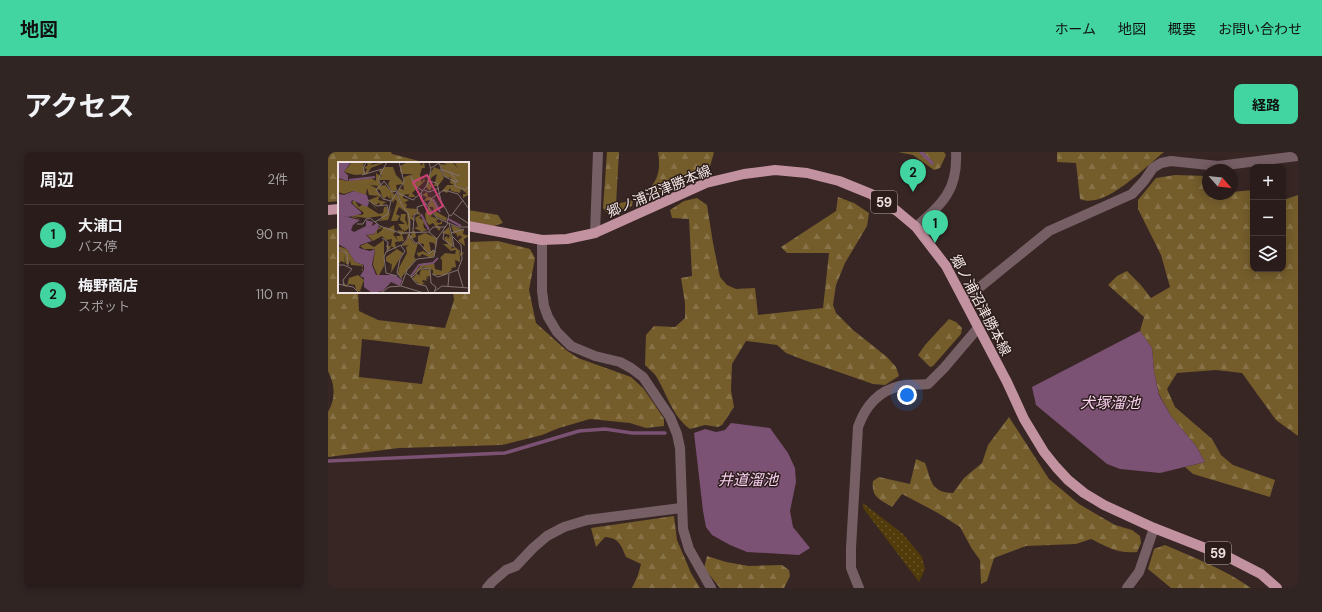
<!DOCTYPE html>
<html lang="ja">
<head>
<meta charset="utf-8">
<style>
  :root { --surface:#291c1b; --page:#312524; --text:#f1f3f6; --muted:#a5a1a3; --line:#453a3a; --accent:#42d4a1 }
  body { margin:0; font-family:"DM Sans","Noto Sans JP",sans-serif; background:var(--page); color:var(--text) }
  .controls { position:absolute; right:12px; top:12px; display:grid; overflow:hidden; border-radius:8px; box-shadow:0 2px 10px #0003 }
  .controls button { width:36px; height:36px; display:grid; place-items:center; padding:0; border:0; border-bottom:1px solid var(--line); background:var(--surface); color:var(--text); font:20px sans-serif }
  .compass { position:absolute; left:874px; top:12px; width:36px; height:36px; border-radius:50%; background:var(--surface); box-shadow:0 2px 10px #0003; rotate:117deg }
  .you { position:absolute; left:579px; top:243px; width:14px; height:14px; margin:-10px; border:3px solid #fff; border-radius:50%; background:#1a73e8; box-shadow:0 0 0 6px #1a73e833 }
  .badge { display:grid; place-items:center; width:26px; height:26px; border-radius:50%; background:var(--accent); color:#111; font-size:13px; font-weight:700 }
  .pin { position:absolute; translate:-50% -33px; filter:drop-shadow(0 1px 2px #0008) }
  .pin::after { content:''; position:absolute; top:21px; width:14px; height:12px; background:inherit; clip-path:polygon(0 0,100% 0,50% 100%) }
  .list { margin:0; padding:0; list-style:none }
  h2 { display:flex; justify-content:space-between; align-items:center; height:52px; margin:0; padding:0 16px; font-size:17px }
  h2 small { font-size:13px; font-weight:400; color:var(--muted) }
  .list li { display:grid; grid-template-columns:26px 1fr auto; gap:12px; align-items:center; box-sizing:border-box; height:60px; padding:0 16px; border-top:1px solid var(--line) }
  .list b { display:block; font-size:15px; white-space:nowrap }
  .list p { margin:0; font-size:13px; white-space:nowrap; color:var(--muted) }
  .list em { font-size:13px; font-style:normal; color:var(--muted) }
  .icon { flex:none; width:22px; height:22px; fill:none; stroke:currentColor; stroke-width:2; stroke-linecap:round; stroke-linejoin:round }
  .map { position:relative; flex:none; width:970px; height:436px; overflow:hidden; border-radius:8px }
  header { display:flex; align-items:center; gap:24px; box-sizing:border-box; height:56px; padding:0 20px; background:var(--accent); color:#111 }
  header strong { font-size:19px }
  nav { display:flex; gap:22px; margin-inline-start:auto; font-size:14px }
  .intro { display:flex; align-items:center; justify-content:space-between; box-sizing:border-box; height:96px; padding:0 24px }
  h1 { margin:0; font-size:28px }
  .button { padding:10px 18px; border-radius:8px; background:var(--accent); color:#111; font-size:14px; font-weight:700 }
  main { display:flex; gap:24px; padding:0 24px }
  aside { flex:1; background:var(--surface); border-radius:8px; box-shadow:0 2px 10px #0003 }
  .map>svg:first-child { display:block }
  .grass { fill:url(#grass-dots) }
  .forest { fill:url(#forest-firs); fill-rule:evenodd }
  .water { fill:#7b5174 }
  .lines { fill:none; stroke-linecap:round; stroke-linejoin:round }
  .stream { stroke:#7b5174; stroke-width:3.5 }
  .street { stroke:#775f66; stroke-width:10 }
  .primary { stroke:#c392a0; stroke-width:10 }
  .labels { text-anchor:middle; stroke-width:3; stroke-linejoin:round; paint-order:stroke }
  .shield { fill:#2c1d1b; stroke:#b5a8a6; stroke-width:1 }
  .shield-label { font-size:13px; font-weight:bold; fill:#f0e4e2 }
  .street-label { font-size:14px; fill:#f0e4e2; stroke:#2c1d1b }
  .water-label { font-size:15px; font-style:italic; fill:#f9d1f1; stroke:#2c1d1b }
  .inset-river { fill:none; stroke:#7b5174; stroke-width:2 }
  .inset-road { fill:none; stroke:#817270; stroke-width:1 }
  .view { fill:#cb4176; fill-opacity:0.15; stroke:#cb4176; stroke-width:2 }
  .inset-edge { fill:none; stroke:#f0e4e2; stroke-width:2 }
</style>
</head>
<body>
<header>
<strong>地図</strong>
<nav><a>ホーム</a><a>地図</a><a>概要</a><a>お問い合わせ</a></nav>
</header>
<div class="intro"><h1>アクセス</h1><a class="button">経路</a></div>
<main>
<aside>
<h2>周辺<small>2件</small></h2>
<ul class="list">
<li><span class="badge">1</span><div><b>大浦口</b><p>バス停</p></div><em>90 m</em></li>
<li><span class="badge">2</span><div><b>梅野商店</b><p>スポット</p></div><em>110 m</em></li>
</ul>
</aside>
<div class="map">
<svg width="970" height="436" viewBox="0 0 970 436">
  <defs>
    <pattern id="grass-dots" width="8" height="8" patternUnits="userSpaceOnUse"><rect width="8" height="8" fill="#513b0a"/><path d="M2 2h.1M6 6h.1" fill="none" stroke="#6a572d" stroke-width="1.8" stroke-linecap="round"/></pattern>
    <pattern id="forest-firs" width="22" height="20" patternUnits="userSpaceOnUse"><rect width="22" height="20" fill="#745c2b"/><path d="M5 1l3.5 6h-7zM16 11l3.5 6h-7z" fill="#887349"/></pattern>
  </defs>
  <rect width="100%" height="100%" fill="#372624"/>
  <path class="grass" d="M535 351 575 382 594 405 597 417 591 430 535 356Z"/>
  <g class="forest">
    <path d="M0 0H63L64 2 91 9 89 11H11V49L0 50Z"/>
    <path d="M279 0H291L288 52 305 48 304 54 281 63 275 56Z"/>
    <path d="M330 0H385L386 1 382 14 328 42 323 35C332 24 332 13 330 0Z"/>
    <path d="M570 0H616L618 3 612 16 606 18 585 3Z"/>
    <path d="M729 0H836C818 14 777 58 752 47L748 11 729 10Z"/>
    <path d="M847 23 880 24V42H904V40L925 38V117H955V48L970 43V284L948 268 914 221 888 218 849 221 839 237 847 255 884 287 893 303 905 313 947 328 942 345 865 322 857 315 877 310 868 294 843 264 831 242 826 220 824 196 812 179 816 165 780 133 789 124 799 119 812 132 823 146 842 135 833 103 810 57V48L828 26Z"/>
    <path d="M510 45 526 51 541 61 539 74 517 111 508 133 505 153 508 161 525 178 559 205 568 215 571 224 557 233 545 232 476 208 458 201 449 193 418 189 404 212 403 238 406 255 394 273 390 275 377 273 362 277C344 264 339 242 328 224 325 220 320 216 317 213L318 183 326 174 347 175 357 166V151L353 126 364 124 361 67 344 66 342 58 356 49 369 46 379 53 385 91 392 125 399 133 408 137 427 136 430 163 495 156 501 101H459L453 95 508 59Z"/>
    <path d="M140 58 170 63 175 71 166 74 140 70Z"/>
    <path d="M11 76V140H30L31 159 50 168 117 176 126 148 125 140H140V90L170 89 202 97 207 106 201 138 208 171 238 198 250 206 303 225 315 236 327 253 336 267V274L318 276 302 271 262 267 231 276 214 283 174 293 71 296 0 305V260C8 246 7 233 0 219V78ZM34 187 102 195 94 232 31 225Z"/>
    <path d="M621 167 628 170 634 176 633 182 605 214 602 215 590 203 597 193Z"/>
    <path d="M681 265 721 327 751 352 787 373 804 378 812 384 813 391 809 400C790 402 779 395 763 387L748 392 698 394 666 406 659 429 653 432 652 408 644 397 632 375 610 361 574 342 564 355C551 347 543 345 545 329L551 325 582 332 588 307 597 311C604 329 602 340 625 341L636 326 654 311 660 293Z"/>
    <path d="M346 364 349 388 363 421 372 436H304L310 423 313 412 298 405C293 393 291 386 277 385L268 395 263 376Z"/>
    <path d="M837 393C867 406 896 417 923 436H843L820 417 826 397Z"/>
    <path d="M379 404 398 410 421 414 454 413 461 418 462 424 456 436H392L376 416Z"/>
  </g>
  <g class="water">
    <path d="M812 179 824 196 826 220 831 243 843 264 868 294 877 310 832 321 792 317 779 312 708 253 704 235Z"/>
    <path d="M403 271 442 276 460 301 467 316 468 330 462 359 465 375 482 396 471 403 419 400 402 393 384 383 378 375 375 359 366 281 377 277 388 280 397 278Z"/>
  </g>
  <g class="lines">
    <g class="stream">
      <path d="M593 0 604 11"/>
      <path d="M0 309 177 301 251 279 277 277 304 281H337"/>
    </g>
    <g class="street">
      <path d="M588 75C615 51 630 38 628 0"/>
      <path d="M267 81 270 0"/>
      <path d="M214 88V139L216 154 220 165 229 180 243 194 267 204 292 210 303 216 315 225 342 265 349 282 352 296 355 377 361 397 383 436"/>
      <path d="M636 148 721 79 804 42 816 29 825 16 833 11 843 9 890 14 970 4"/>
      <path d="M159 436 164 430 178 418 188 414 205 396 219 384 236 375 259 368 353 356"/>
      <path d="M531 436 523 416V396L530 275C537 255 550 239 572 234 581 232 591 233 600 232L616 216 650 176"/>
      <path d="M799 436 811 420 826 376"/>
    </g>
    <g class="primary">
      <path d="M0 58 11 57"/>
      <path d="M140 74 214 88 239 87 267 81 378 31 416 22 447 18 479 21 511 29 543 42 569 59 588 75 618 114 679 230 696 267 716 300 728 315 740 328 756 341 776 353 826 376 900 405 933 422 949 436"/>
    </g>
  </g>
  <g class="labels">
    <g class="shield">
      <rect x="543" y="39" width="26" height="22" rx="3"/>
      <rect x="877" y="390" width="26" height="22" rx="3"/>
    </g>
    <g class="shield-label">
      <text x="556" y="55">59</text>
      <text x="890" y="406">59</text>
    </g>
    <g class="street-label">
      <text transform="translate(331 39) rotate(-23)" y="5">郷ノ浦沼津勝本線</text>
      <text transform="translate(653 153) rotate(62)" y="5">郷ノ浦沼津勝本線</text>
    </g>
    <g class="water-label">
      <text x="782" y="256">犬塚溜池</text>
      <text x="420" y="333">井道溜池</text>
    </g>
  </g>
  <g transform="translate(10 10)">
    <rect width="131" height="131" fill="#372624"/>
    <path d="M14 0H25L27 11 29 7 26 6 30 3 28 0H36L32 3 48 0 33 6 29 12 17 13 6 10ZM70 0H82L83 4 86 0 87 6H84L82 13 84 21 86 16 87 19 74 31 78 35H71L70 37 71 32 65 33V36L71 38 66 41 69 42 68 46 79 47V51L74 54 77 59 72 57V67L74 66 71 69V66L66 70 65 67V70L71 72V75L68 77 70 72H64L66 79 57 80 58 87 53 84 51 89 48 84 51 81 50 84H53L54 77 48 78 44 74 35 79 29 73 37 72V69L42 65 44 66 39 68V72L44 68 45 65 51 66 56 63 57 71 55 72 60 79 58 74H63L59 68 65 69 60 62H67L62 58 63 52H68L67 57 70 64 69 51 61 45 58 52 62 54 59 59H53L59 40 57 37 55 41 52 32 53 38 49 34 46 37 40 29 44 33 42 28 38 27 40 24 32 23 38 26 42 34 40 38 48 40 44 43H41L42 40 38 43 34 40 40 49 31 38 41 34 31 33 29 26 28 33 15 29 6 32 0 30V17L9 19 33 16 38 19V11L44 15 41 9 47 5H55L58 13 66 21V15L75 12H64L62 9V4ZM41 18H52L50 22 54 30 59 28 58 23 65 22 66 28 61 26 60 30 63 42 59 32 57 33 47 23 42 24ZM104 0H114L120 6 116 0H131L130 33 125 36V32H129L123 27 122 31 113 29 112 26 109 31 104 29 109 23H116L112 21 113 16 107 15 102 2 109 3ZM96 5 103 8 106 16 100 24H96L99 12 94 15 91 21 94 24 92 29 88 25 90 16ZM89 30 90 35H93L101 47 97 49 109 56 108 59 97 54 95 45H91L95 53 92 54 100 57 98 60 102 61 104 58V62L109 61 99 63 103 66 101 69 95 61 91 63 88 59 87 52 93 38 86 39 89 35 84 33ZM16 38 21 45 25 42 41 52 45 51 46 45H49L51 52 54 46 50 58 39 59 44 57 43 54 28 56 14 54 23 57 13 55 15 53H24L26 51 16 43 14 40ZM81 49 83 54 81 56 85 58 88 64 85 61 86 66 89 68 81 71 83 69 76 66 79 65 77 64 80 65 77 56 82 53 79 52ZM113 63 126 68 125 72 131 74 126 77 127 84 120 79 124 75 121 73 120 76 118 71 116 72ZM111 65 115 82 113 87 117 85 122 89 121 94 123 90 126 91 122 94V100L117 98 118 105 113 106 114 108 107 113H95V108L85 105 73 114 85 101H96L97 107 104 109V98L102 96 107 91 117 92 118 88 113 89 105 82H110L106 76 109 74 110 77 112 73 104 71ZM77 69 78 75 73 77 77 82 80 81V74L87 71 99 76 98 86 96 81 91 80 93 89H97V93L93 96 84 92 81 95 79 92 80 88V91L85 89 93 93 85 87 86 82 80 81 76 95 78 97 63 116 60 112 61 106 69 91 68 85 71 83 64 84 74 72 71 70ZM46 78V104L40 115 35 103 37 87H26L22 84 29 81 36 85ZM0 84 9 87 17 100 25 103V109L23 108 25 107 24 104 13 103 12 98 11 102H8L6 93 7 101 3 99 0 103V89H6L0 87ZM59 87 65 91 53 111 54 101 49 110 53 102 48 99V95ZM83 107 92 108V114L88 115 92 117 88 116 89 119 85 118 84 120 87 121 83 123 74 117 79 111 81 114ZM20 113 26 118 22 129 25 131 18 128 17 123 11 122 9 125 6 124V121L9 124 11 116Z" fill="#745c2b" fill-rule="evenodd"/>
    <path d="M0 0H13L6 10 10 13V19L0 16ZM16 29 29 33 31 41 29 45 14 38 13 41 23 50V52L10 55 1 53 22 58 15 63 13 68 16 70 28 64V58L35 60 34 64 39 61 41 65 36 72 28 73 34 79 22 83 21 86 32 89 37 87 34 103 38 113H57L64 118 62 124 53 120 45 129 34 131 26 125V116L22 114 26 108V103L17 100 9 87 0 82V32L6 33Z" fill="#7b5174"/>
    <path class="inset-river" d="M11 18 37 15M95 37 102 50M83 52 91 68M110 57 123 64M73 114 81 103 95 101 100 96"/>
    <path class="inset-road" d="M49 0 40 17 43 23 38 28 45 37 53 39 59 30M61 0 66 20 59 30 63 42 70 51 72 60 71 75 63 84 67 89 62 97 59 111 64 117M91 0 93 8 89 23 83 31 84 37 99 56 120 65H131M93 6 101 1 106 14 117 20V24L128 28 131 23M102 7 122 14M111 9 120 20 114 18M27 12 25 7 28 0M24 13 44 7M73 14 77 24 85 29M90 19 99 21 103 39 111 53M43 23 46 19 54 30 59 29M86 28 91 30 101 26M60 31 75 38 83 31M30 38 39 44 49 43 51 50M90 43 94 36 106 28 120 32 131 47M115 51 131 62M37 60 50 52 53 39M109 60 111 53 113 54 125 38M111 61 114 74 123 83 124 97 120 108 125 125M19 62H25L28 57 32 56 42 64 62 71 91 70 99 77M106 69 105 77 116 85 114 74M75 70 76 53 80 51 79 45 88 42M91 70 95 65H108M113 71 126 67M71 72 77 81H81L91 92 95 88 98 90M44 76 50 80 49 90M0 87 9 91 10 104M0 103H6L14 107 5 118 6 124M68 111 74 115 83 106 92 107 93 121 98 125 96 131M94 112 100 115 120 108M59 114 48 111 46 95 48 90 63 83M73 115 79 122 88 124 91 131M0 122 15 125 21 131M63 124 86 131M110 124 111 112M97 129 104 124 131 126M43 131 51 125 63 124 69 108 79 97 96 95 99 77 110 61"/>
    <path class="view" d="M89 13 105 44 91 52 75 20Z"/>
    <rect width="131" height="131" class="inset-edge"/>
  </g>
</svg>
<div class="controls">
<button>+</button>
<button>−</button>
<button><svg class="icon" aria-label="layers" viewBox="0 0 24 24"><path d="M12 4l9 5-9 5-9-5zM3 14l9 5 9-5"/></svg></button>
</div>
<svg class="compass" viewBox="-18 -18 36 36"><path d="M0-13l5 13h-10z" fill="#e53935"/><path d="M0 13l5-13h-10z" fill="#a5a1a3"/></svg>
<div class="you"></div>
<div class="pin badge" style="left:607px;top:91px">1</div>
<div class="pin badge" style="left:585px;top:40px">2</div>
</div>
</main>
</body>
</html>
